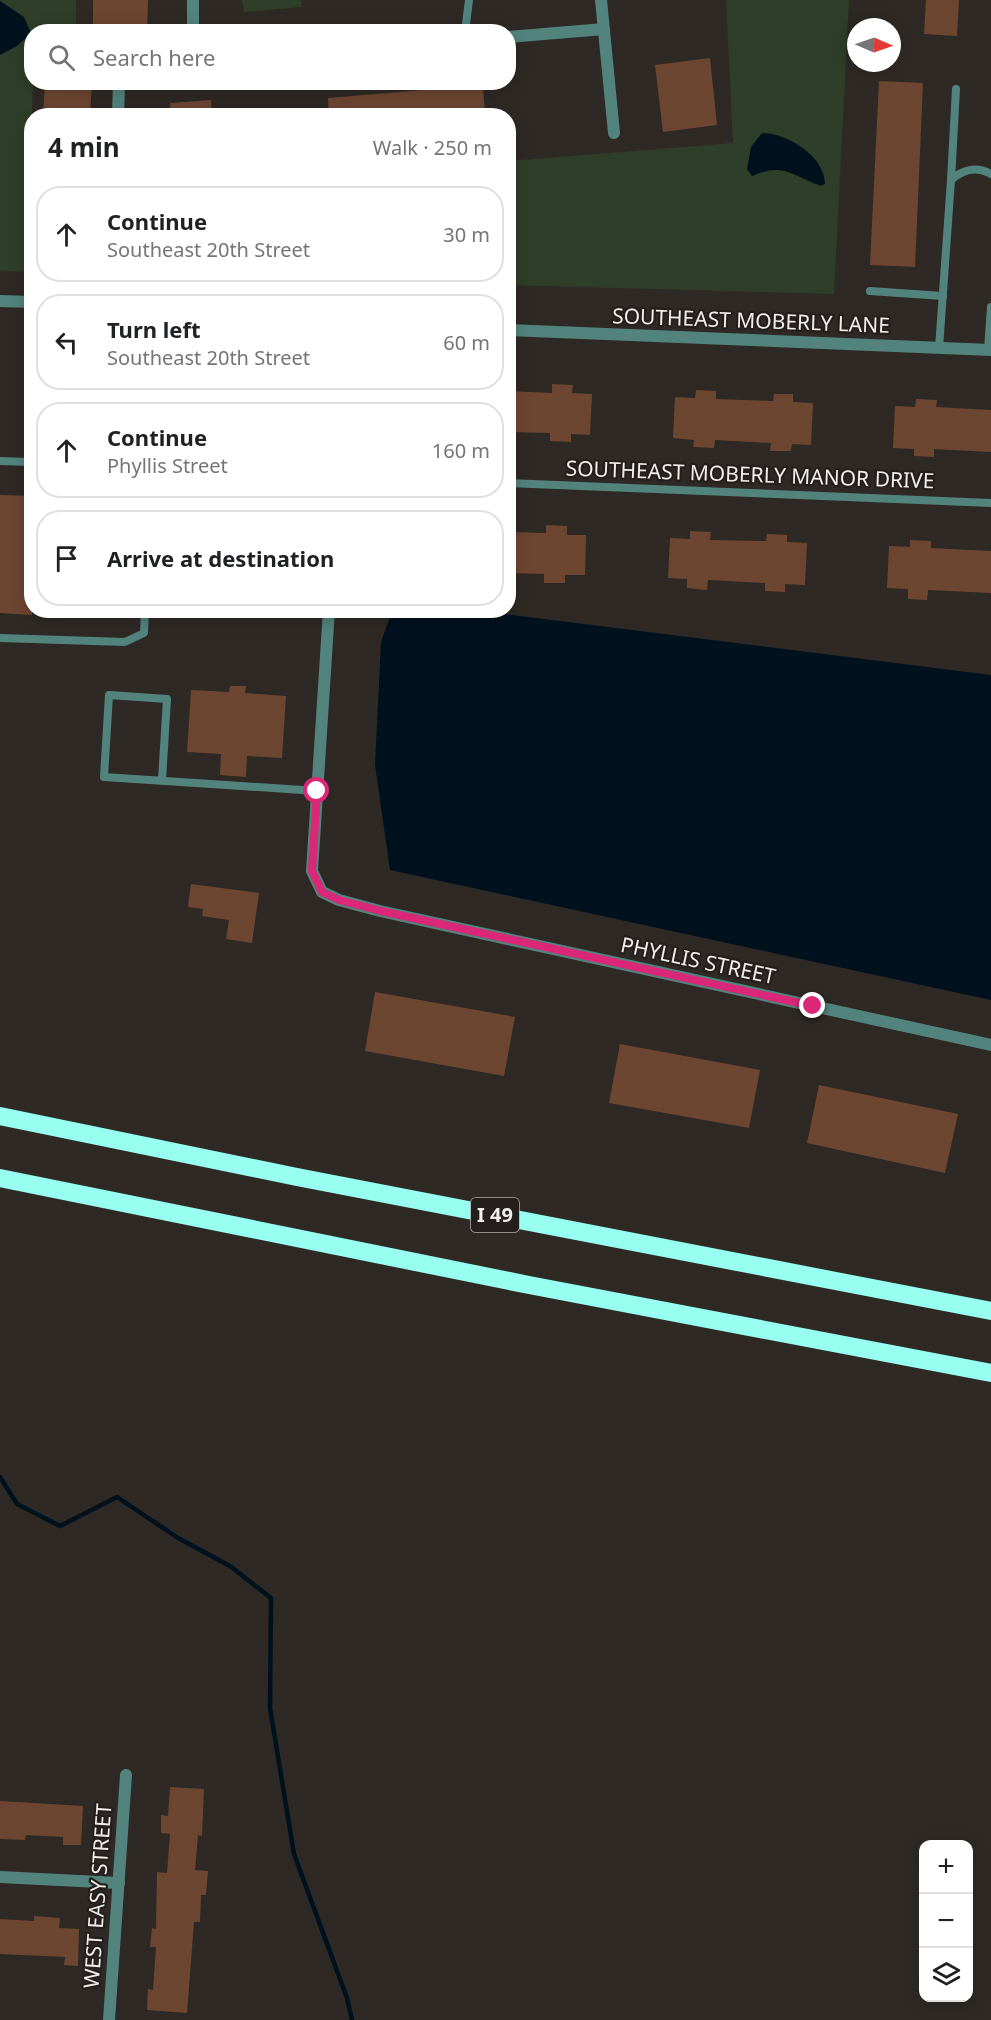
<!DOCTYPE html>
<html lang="en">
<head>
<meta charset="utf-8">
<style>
  :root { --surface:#fff; --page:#f6f6f6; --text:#202124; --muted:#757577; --line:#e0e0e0 }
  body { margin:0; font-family:"Noto Sans",sans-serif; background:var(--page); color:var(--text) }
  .controls { position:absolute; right:18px; bottom:18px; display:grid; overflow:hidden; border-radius:12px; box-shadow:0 3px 15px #0003 }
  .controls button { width:54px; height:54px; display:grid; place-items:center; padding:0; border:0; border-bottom:2px solid var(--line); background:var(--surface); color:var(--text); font:30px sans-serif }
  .compass { position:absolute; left:847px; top:18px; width:54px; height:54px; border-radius:50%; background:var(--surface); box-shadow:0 3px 15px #0003; rotate:92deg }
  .stop { position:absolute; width:18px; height:18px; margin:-14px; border:4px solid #db2777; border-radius:50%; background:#fff }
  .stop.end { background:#db2777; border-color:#fff; box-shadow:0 2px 6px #0008 }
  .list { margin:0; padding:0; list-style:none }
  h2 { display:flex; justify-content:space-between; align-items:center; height:78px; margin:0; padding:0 24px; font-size:26px }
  h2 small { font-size:20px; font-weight:400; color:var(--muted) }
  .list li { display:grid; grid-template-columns:39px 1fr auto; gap:18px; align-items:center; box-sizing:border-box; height:96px; margin:0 12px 12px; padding:0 12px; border:2px solid var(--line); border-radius:24px }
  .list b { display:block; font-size:22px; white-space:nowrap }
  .list p { margin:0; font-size:20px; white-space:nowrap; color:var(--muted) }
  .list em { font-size:20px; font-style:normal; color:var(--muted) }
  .icon { flex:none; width:33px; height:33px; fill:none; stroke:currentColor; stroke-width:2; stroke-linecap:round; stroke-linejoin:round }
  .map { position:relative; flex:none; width:991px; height:2020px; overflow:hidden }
  .search { position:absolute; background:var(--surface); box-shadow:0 3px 15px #0003; left:24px; top:24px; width:492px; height:66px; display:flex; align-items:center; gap:15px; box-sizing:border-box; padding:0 21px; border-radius:24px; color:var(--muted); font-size:22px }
  .panel { position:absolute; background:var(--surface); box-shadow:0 3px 15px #0003; left:24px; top:108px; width:492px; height:510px; border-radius:24px }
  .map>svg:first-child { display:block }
  .green { fill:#2f3e28 }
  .water { fill:#00111e }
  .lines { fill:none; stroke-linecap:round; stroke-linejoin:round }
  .stream { stroke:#00111e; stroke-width:4.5 }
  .building { fill:#6d4632 }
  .service { stroke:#52847d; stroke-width:8 }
  .minor { stroke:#52847d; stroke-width:12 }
  .tertiary { stroke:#52847d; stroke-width:12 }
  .motorway { stroke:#97fef0; stroke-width:18 }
  .route { stroke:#db2777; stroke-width:8 }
  .labels { text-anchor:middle; stroke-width:4.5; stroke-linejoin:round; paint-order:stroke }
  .shield { fill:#241f1c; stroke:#b3afac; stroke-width:1.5 }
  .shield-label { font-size:20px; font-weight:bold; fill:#f0edea }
  .street-label { font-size:21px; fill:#f0edea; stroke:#241f1c }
</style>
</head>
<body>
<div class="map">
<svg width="991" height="2020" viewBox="0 0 991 2020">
  <rect width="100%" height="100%" fill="#2e2925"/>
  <g class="green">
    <path d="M0 0H76V31L32 32 33 83 30 183 32 184 31 272 0 271Z"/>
    <path d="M242 0H301L302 7 244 12Z"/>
    <path d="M726 0H849L834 294 509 285V161L733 143Z"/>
  </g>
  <g class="water">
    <path d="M0 1 24 17 31 33 17 46 0 55Z"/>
    <path d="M762 133C787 133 825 156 825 184L821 186C792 176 784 162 752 176L747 169 751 147Z"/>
    <path d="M392 611H480L991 675V1000L390 870 375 765 381 642Z"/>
  </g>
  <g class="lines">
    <path class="stream" d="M0 1477 17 1504 60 1526 117 1497 178 1538 230 1566 271 1598 270 1708 294 1854 347 1998 352 2020"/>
  </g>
  <g class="building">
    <path d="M93 0H148L147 32H93Z"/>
    <path d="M926 0H959L957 36 924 34Z"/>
    <path d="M710 58 717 125 663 132 655 65Z"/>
    <path d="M879 81 923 83 915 267 870 265Z"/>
    <path d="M45 82H92L90 116H43Z"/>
    <path d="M483 85 485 116H329L328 98Z"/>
    <path d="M211 100 212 116H171L170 103Z"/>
    <path d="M552 384 573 385 572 393 592 394 590 435 571 434V442L550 441V433L508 432V391L552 393Z"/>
    <path d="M696 390 716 391V399L773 401 774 394H793V402L813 403 811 445 792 444 791 451H770L771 443 715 440 714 448 693 447 694 440 673 438 675 397 695 398Z"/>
    <path d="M916 399 937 400 936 407 991 410V452L934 449V457L914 456V449L893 448 895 406 915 407Z"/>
    <path d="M0 495 32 496V615L0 613Z"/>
    <path d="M546 525 567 526V535H586L585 575H565V583H544V574L508 573V532L546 533Z"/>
    <path d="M690 531 711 532 710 540 766 541 767 534 787 535V542L807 543 805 585 785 584V592L765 591V583L708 580 707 590 687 588V579L668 578 670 538 690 539Z"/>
    <path d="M910 540 931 541V548L991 551V593L928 590 927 600 908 599V589L887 588 889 546 910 547Z"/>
    <path d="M230 686H246L245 693 286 696 282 758 247 756 246 777 220 775 221 754 187 752 191 690 229 692Z"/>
    <path d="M191 884 259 893 252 943 226 939 229 920 202 916 203 909 188 907Z"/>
    <path d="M375 992 515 1017 504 1076 365 1051Z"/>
    <path d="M620 1044 760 1070 749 1128 609 1103Z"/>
    <path d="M819 1085 958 1114 945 1173 807 1143Z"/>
    <path d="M170 1787 204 1789 202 1836 198 1835 195 1870 208 1871 206 1895H201L200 1922H194L187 2013 147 2010 148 1989 153 1990 156 1947H150L152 1928 156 1929 157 1872 167 1873 170 1834 161 1833V1815L168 1816Z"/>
    <path d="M0 1801 83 1806 81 1845H63V1837L26 1835 25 1840 0 1839Z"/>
    <path d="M34 1916 60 1918 59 1928 79 1929 78 1966 64 1965 65 1957 0 1954V1919L34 1921Z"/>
  </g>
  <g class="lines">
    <g class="service">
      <path d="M465 32 469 0"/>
      <path d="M951 180 956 89"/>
      <path d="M870 291 943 296"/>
      <path d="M939 348 951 180C963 169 977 166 991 174"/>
      <path d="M988 350 991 307"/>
      <path d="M0 461 32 462"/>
      <path d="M508 483 991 503"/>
      <path d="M0 638 125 642 144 633 145 610"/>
      <path d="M162 780 167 699 109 695 104 777 317 791"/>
    </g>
    <g class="minor">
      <path d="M601 0 614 133"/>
      <path d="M193 32V0"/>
      <path d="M508 37 604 29"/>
      <path d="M118 116 119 82"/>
      <path d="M329 610 312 871 322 892 339 900 380 911 991 1045"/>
      <path d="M0 1877 119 1883"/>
      <path d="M109 2020 126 1775"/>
    </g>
    <g class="tertiary">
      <path d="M0 301 32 302"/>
      <path d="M508 330 991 350"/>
    </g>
    <g class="motorway">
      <path d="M0 1116 297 1177 991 1311"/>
      <path d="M0 1178 529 1285 991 1373"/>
    </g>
  </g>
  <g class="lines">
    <path class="route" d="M317 791 312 871 322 892 339 900 381 911 813 1006"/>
  </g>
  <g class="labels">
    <rect class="shield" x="471" y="1198" width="48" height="34" rx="4.5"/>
    <g class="shield-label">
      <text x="495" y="1222">I 49</text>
    </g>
    <g class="street-label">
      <text transform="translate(751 321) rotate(2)" y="7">SOUTHEAST MOBERLY LANE</text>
      <text transform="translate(750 475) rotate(2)" y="7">SOUTHEAST MOBERLY MANOR DRIVE</text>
      <text transform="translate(698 961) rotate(12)" y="7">PHYLLIS STREET</text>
      <text transform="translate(98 1896) rotate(-86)" y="7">WEST EASY STREET</text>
    </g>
  </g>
</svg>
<div class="controls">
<button>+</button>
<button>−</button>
<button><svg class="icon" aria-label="layers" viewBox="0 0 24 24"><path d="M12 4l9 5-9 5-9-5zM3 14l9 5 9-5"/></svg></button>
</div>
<svg class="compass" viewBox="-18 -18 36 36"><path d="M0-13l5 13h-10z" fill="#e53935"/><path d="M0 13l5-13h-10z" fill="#757577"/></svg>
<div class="stop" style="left:317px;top:791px"></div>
<div class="stop end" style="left:813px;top:1006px"></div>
<div class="search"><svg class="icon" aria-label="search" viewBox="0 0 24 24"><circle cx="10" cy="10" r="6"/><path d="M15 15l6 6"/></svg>Search here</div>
<section class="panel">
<h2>4 min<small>Walk · 250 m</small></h2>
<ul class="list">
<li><svg class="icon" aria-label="ahead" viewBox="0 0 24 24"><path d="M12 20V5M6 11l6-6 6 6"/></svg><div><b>Continue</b><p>Southeast 20th Street</p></div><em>30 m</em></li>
<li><svg class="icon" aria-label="left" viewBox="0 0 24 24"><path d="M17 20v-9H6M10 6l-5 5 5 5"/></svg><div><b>Turn left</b><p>Southeast 20th Street</p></div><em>60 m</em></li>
<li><svg class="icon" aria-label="ahead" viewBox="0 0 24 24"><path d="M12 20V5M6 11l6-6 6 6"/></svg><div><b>Continue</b><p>Phyllis Street</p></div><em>160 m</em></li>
<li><svg class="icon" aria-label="arrive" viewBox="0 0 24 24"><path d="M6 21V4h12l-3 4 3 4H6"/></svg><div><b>Arrive at destination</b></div></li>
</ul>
</section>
</div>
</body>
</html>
